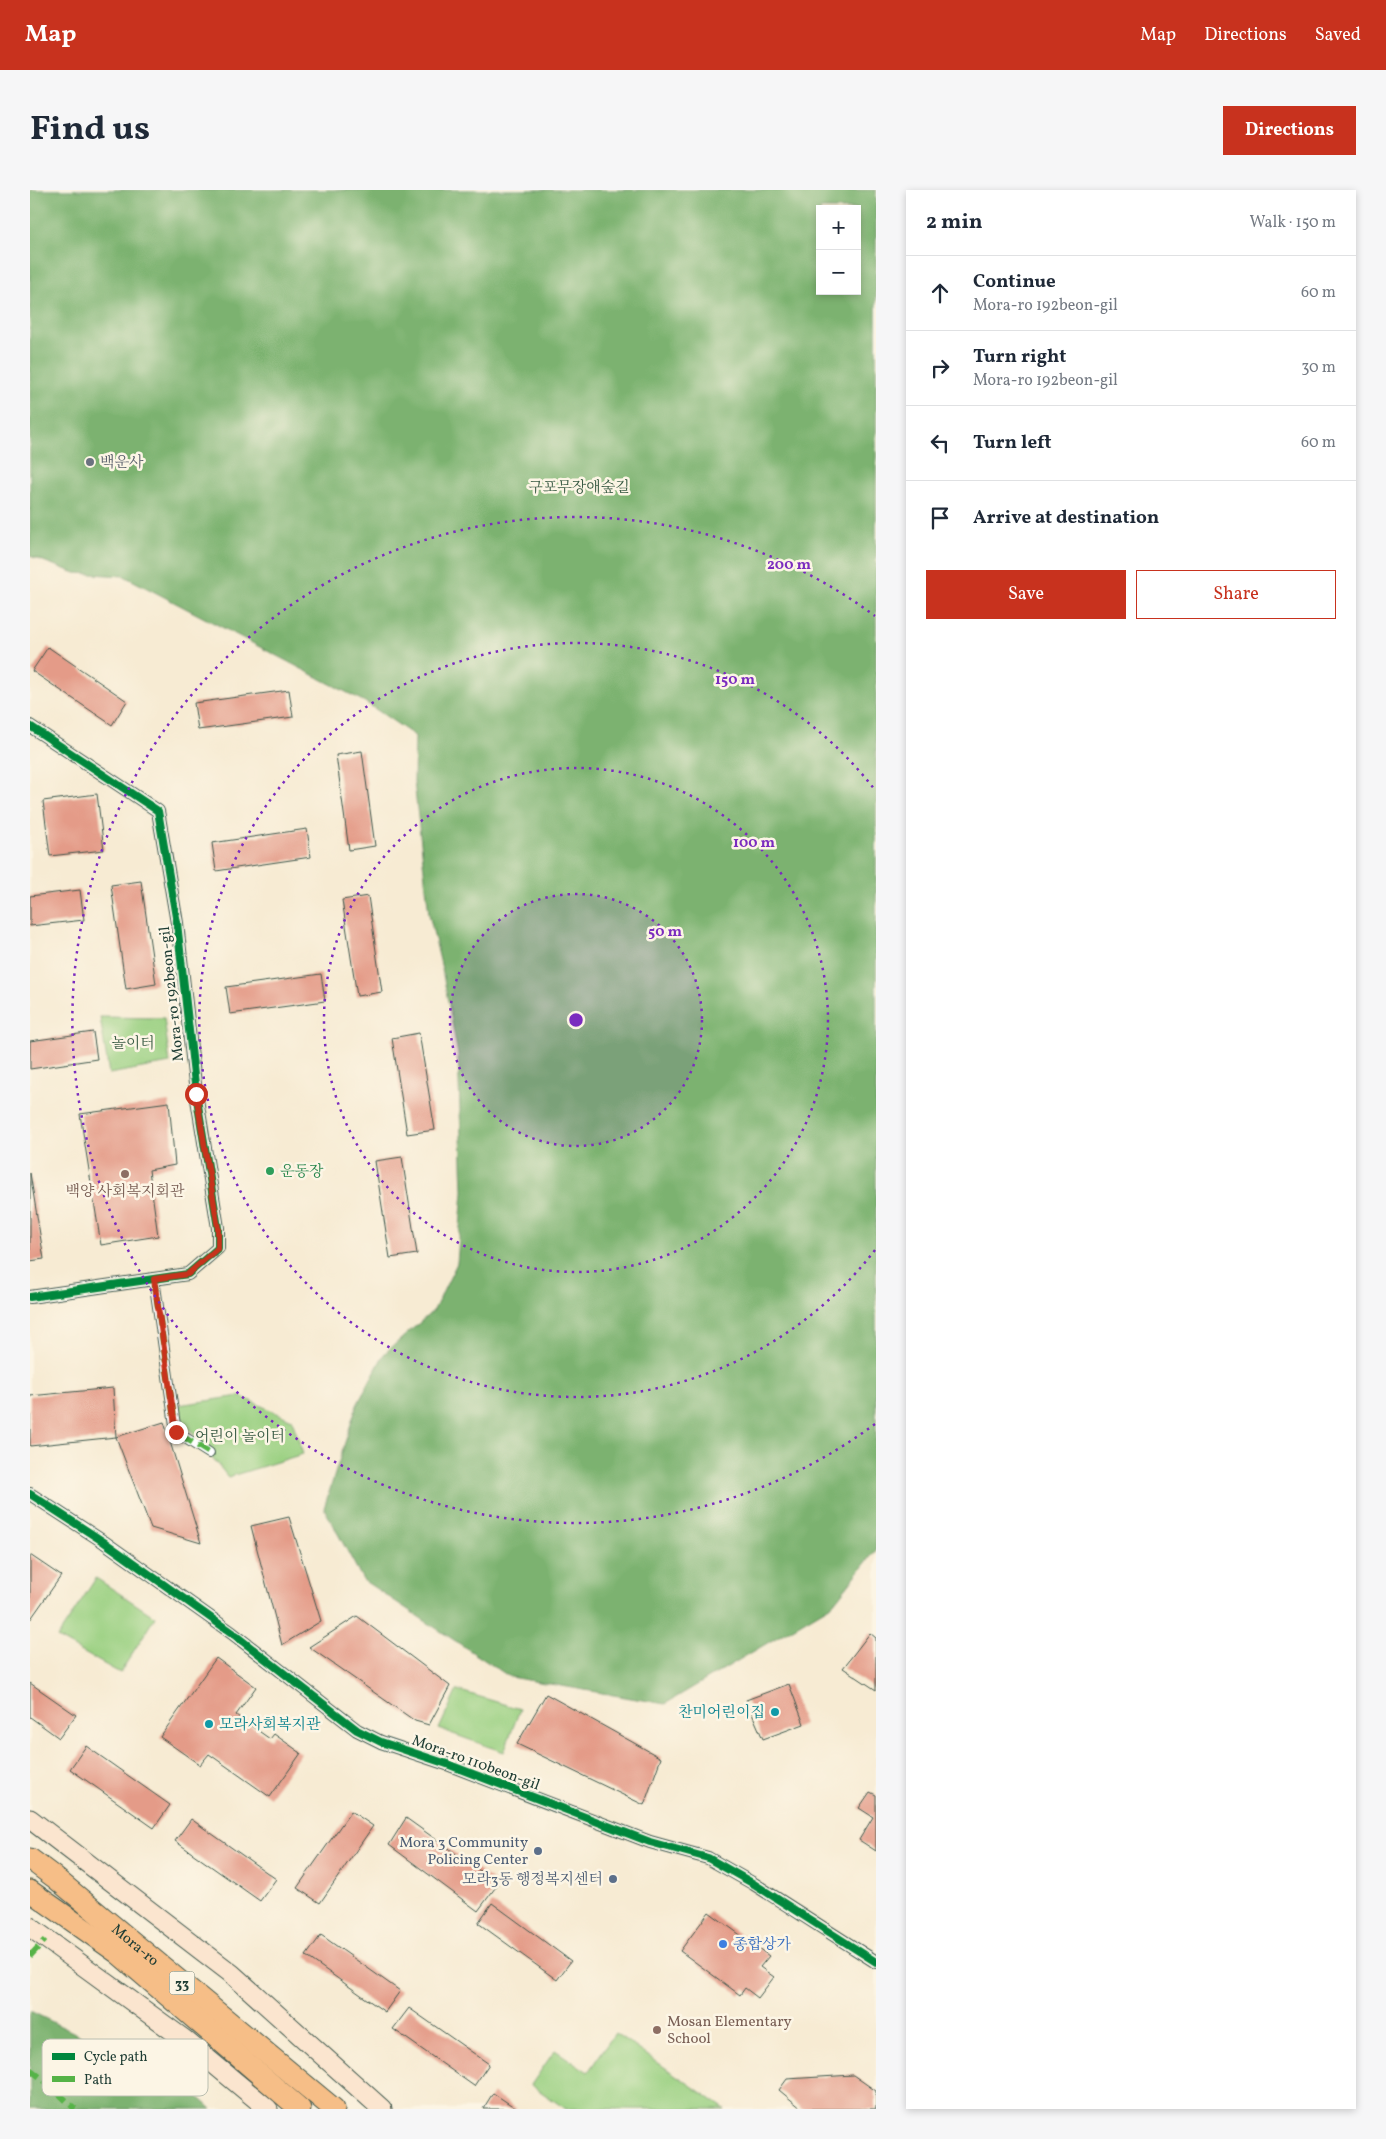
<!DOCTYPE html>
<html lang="en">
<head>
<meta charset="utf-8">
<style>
  :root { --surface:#fff; --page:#f6f6f7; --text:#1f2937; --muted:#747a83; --line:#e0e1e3; --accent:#c8321e }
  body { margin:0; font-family:Vollkorn,"Noto Serif KR",serif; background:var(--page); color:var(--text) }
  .controls { position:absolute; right:15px; top:15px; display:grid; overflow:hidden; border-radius:0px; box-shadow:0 2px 8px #0003 }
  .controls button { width:45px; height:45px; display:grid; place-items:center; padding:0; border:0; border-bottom:1px solid var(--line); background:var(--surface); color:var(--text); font:25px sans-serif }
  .stop { position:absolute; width:15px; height:15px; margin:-11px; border:4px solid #c8321e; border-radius:50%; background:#fff }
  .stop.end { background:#c8321e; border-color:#fff; box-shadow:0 1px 5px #0008 }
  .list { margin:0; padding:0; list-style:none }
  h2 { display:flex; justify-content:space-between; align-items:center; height:65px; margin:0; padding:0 20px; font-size:21px }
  h2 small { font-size:16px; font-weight:400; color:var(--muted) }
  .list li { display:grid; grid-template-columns:32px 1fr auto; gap:15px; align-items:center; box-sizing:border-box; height:75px; padding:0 20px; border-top:1px solid var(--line) }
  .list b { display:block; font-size:19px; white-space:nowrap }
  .list p { margin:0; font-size:16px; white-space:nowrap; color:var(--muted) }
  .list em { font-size:16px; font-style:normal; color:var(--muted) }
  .actions { display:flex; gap:10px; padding:15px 20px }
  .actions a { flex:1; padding:11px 0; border:1px solid var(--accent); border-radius:0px; text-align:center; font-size:18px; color:var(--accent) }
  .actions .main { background:var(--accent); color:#fff }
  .icon { flex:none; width:28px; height:28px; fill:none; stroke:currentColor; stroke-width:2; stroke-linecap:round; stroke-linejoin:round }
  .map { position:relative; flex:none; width:846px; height:1919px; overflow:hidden; border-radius:0px }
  header { display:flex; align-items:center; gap:30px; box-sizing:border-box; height:70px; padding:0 25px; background:var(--accent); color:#fff }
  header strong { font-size:24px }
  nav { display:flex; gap:28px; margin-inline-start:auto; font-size:18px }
  .intro { display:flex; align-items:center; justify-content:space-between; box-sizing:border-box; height:120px; padding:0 30px }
  h1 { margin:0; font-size:35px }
  .button { padding:12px 22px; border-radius:0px; background:var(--accent); color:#fff; font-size:18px; font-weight:700 }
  main { display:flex; gap:30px; padding:0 30px }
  aside { flex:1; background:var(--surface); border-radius:0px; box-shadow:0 2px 8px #0003 }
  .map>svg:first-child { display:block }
  .green { fill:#9ad081; stroke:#5c865a }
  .forest { fill:#7bb26f; stroke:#4d7852; fill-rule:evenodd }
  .building { fill:#e49b88 }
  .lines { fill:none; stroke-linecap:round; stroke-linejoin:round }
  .pedestrian-casing { stroke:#3f574c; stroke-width:12 }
  .minor-casing { stroke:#3f574c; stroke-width:14 }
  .secondary-casing { stroke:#3f574c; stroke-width:21 }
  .trunk-casing { stroke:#3f574c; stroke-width:23 }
  .pedestrian { stroke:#fff; stroke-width:10 }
  .minor { stroke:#fff; stroke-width:12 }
  .secondary { stroke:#fbe5cf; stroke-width:19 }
  .trunk { stroke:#f6be87; stroke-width:21 }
  .quiet { stroke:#55b346; stroke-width:6; stroke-dasharray:12 6; stroke-linecap:butt }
  .cycleway-casing { stroke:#fcf5e5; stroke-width:11 }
  .cycleway { stroke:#00873e; stroke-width:8 }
  .route { stroke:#c8321e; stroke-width:6 }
  .ring { fill:none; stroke:#7b2cbf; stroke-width:2.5; stroke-dasharray:2.5 5 }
  .worship-dot { fill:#6b7280; stroke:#fcf5e5; stroke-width:2 }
  .leisure-dot { fill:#2e9e5b; stroke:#fcf5e5; stroke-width:2 }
  .education-dot { fill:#8d6e63; stroke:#fcf5e5; stroke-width:2 }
  .culture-dot { fill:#0f9aa8; stroke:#fcf5e5; stroke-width:2 }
  .service-dot { fill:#5c6f8a; stroke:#fcf5e5; stroke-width:2 }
  .shop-dot { fill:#3f7fe0; stroke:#fcf5e5; stroke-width:2 }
  .labels { text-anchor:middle; stroke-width:5; stroke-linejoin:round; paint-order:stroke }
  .shield { fill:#fcf5e5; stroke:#617469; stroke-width:1 }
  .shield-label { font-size:14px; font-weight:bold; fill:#1f3d34 }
  .worship-label { font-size:15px; fill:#5b616d; stroke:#fcf5e5; text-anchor:start }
  .park-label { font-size:15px; fill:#385a43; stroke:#fcf5e5 }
  .street-label { font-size:15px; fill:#1f3d34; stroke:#fcf5e5 }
  .leisure-label { font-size:15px; fill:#27864d; stroke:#fcf5e5; text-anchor:start }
  .education-label { font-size:15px; fill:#785e54; stroke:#fcf5e5 }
  .culture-label { font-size:15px; fill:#0d838f; stroke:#fcf5e5; text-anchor:end }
  .service-label { font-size:15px; fill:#4e5e75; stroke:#fcf5e5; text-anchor:end }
  .shop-label { font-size:15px; fill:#366cbe; stroke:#fcf5e5; text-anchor:start }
  .key { fill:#fcf5e5; stroke:#babeb0; stroke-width:1 }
  .key-label { font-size:14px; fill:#1f3d34 }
  .centre { fill:#7b2cbf; stroke:#fcf5e5; stroke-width:2.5 }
  .ring-label { font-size:15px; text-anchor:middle; font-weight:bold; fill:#7b2cbf; stroke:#fcf5e5; stroke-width:5; stroke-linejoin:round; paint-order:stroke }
</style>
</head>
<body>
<header>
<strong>Map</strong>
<nav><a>Map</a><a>Directions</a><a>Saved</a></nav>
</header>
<div class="intro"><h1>Find us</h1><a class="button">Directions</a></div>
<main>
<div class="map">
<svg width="846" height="1919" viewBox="0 0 846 1919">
  <rect width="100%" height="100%" fill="#fcf5e5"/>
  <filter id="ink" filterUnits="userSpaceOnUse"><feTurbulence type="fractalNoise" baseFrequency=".02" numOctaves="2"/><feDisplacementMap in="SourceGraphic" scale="10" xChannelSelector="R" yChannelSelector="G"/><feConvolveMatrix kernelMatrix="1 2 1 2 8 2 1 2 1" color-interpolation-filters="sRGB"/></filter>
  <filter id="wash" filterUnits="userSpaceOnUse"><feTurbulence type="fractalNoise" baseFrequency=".0096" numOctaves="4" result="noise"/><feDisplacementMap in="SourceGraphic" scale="20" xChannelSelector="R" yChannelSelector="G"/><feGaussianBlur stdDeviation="1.12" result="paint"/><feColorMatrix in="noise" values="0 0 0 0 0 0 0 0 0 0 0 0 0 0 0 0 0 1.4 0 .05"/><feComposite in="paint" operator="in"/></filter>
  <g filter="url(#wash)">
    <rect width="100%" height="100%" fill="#f7ebd3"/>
    <g class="green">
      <path d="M70 827 134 828 140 873 79 884Z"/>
      <path d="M210 1206 262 1230 273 1264 198 1287 141 1216Z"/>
      <path d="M66 1388 125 1427 90 1483 27 1448Z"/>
      <path d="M427 1500 490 1519 474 1562 409 1539Z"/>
      <path d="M585 1843 695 1919H536L501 1895 525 1860 558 1882Z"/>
    </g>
    <g class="forest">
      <path d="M0 0H846V1360L803 1414 635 1514 480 1487 333 1390 294 1318 327 1215 354 1164 404 1120 427 1073 433 1001 428 865 412 779 399 724 384 592 385 546 335 512 94 386 45 383 0 366ZM790 19H827V101H790Z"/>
      <path d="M0 1821 161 1900 182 1919H0Z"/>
    </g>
    <g id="blocks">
      <g class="building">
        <path d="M18 457 97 511 82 535 2 481Z"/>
        <path d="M259 500 263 527 168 540 164 513Z"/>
        <path d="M332 561 345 656 319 660 306 565Z"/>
        <path d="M67 604 74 660 20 666 13 611Z"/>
        <path d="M277 639 281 667 186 681 182 653Z"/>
        <path d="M111 691 126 794 96 799 81 695Z"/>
        <path d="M50 700 54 730 0 736V706Z"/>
        <path d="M338 706 352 802 327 806 312 710Z"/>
        <path d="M291 784 295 811 200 824 196 797Z"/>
        <path d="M63 842 67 869 0 879V851Z"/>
        <path d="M389 843 405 940 377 944 362 848Z"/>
        <path d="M139 912 145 975 119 980 128 1046 71 1055 50 924Z"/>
        <path d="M372 967 387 1064 360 1068 345 971Z"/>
        <path d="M0 983 14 1069 0 1071Z"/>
        <path d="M83 1198 86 1247 0 1256V1206Z"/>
        <path d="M134 1232 171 1353 121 1338 86 1247Z"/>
        <path d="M259 1327 291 1431 252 1455 221 1336Z"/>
        <path d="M0 1365 31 1386 0 1430Z"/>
        <path d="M327 1426 420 1496 399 1535 385 1531 279 1457Z"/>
        <path d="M840 1443 846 1448V1500L813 1478Z"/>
        <path d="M186 1468 226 1497 206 1525 240 1549 244 1544 271 1563 240 1607 179 1564 170 1575 130 1547Z"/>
        <path d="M0 1493 46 1525 29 1548 0 1527Z"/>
        <path d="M759 1494 774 1534 733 1549 716 1510Z"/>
        <path d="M516 1504 631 1568 614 1615 487 1554Z"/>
        <path d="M56 1556 140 1615 124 1638 40 1579Z"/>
        <path d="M840 1602 846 1605V1661L829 1650 843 1627 829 1618Z"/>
        <path d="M321 1621 343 1636 290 1713 267 1698Z"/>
        <path d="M376 1628 468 1694 448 1721 359 1655Z"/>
        <path d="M161 1629 246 1689 230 1711 145 1651Z"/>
        <path d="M462 1713 541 1771 527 1790 448 1733Z"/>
        <path d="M679 1722 739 1766 730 1777 744 1787 728 1808 715 1798 710 1805 650 1761Z"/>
        <path d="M291 1745 370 1801 355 1822 276 1766Z"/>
        <path d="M379 1818 459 1874 444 1896 363 1839Z"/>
        <path d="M823 1885 846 1901V1919H772L749 1900 757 1889Z"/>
        <path d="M463 1903 487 1919H453Z"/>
      </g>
    </g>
  </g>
  <g filter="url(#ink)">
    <use href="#blocks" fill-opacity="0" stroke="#3f574c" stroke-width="1"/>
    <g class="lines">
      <defs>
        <path id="pedestrian" d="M124 1089 146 1242 179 1263"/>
        <g id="minor">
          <path d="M0 536 128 621 147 733 166 903 188 1038V1058L158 1084 0 1107"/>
          <path d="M0 1304 74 1352 202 1443 327 1540 351 1552 417 1574 620 1652 678 1668 724 1694 846 1772"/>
        </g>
        <g id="secondary">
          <path d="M0 1629 202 1784 352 1919"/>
          <path d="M0 1737 155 1850 238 1919"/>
        </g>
        <g id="trunk">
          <path id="s1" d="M0 1669 24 1687 304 1919"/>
          <path d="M0 1701 88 1763 270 1919"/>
        </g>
      </defs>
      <use href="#pedestrian" class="pedestrian-casing"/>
      <use href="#minor" class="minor-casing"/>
      <use href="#secondary" class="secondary-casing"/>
      <use href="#trunk" class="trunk-casing"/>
      <use href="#pedestrian" class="pedestrian"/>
      <use href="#minor" class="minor"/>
      <use href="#secondary" class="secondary"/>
      <use href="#trunk" class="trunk"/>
      <g class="quiet">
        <path d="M124 1089 146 1242 179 1263"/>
        <path d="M0 1766 15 1750"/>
        <path d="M0 1879 21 1896 45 1919"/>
      </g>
      <defs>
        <g id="cycleway">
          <path d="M0 536 128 621 147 733 166 903 188 1038V1058L158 1084 0 1107"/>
          <path d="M0 1304 74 1352 202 1443 327 1540 351 1552 417 1574 620 1652 678 1668 724 1694 846 1772"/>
        </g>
      </defs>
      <use href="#cycleway" class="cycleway-casing"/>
      <use href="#cycleway" class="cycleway"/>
    </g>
  </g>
  <g class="lines" filter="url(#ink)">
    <path class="route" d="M146 1242 124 1089 158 1084 188 1058V1038L166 904"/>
  </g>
  <circle cx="546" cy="830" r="126" fill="#7b2cbf" fill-opacity=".12"/>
  <g class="ring">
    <circle cx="546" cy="830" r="126"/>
    <circle cx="546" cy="830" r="252"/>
    <path d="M845 1060A377 377 0 1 1 845 600"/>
    <path d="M845 1234A503 503 0 1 1 845 426"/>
  </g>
  <circle class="worship-dot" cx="60" cy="272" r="5"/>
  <circle class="leisure-dot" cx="240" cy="981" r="5"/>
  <g class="education-dot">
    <circle cx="95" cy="984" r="5"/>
    <circle cx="627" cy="1840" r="5"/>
  </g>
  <g class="culture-dot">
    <circle cx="745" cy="1522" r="5"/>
    <circle cx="179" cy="1534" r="5"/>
  </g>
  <g class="service-dot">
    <circle cx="508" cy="1661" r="5"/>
    <circle cx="583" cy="1689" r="5"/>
  </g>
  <circle class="shop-dot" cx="693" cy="1754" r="5"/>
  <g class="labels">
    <rect class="shield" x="139.5" y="1781.5" width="25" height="23" rx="4"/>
    <g class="shield-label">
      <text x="152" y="1798">33</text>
    </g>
    <g class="worship-label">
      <text x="70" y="277">백운사</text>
    </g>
    <g class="park-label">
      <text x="549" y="302">구포무장애숲길</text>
      <text x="103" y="858">놀이터</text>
      <text x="210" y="1251">어린이 놀이터</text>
    </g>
    <g class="street-label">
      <text transform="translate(141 804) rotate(-96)" y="5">Mora-ro 192beon-gil</text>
      <text transform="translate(446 1572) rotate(20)" y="5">Mora-ro 110beon-gil</text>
      <text dy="5" stroke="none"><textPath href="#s1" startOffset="136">Mora-ro</textPath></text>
    </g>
    <g class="leisure-label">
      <text x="250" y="986">운동장</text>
    </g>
    <g class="education-label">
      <text x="95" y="1006">백양 사회복지회관</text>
      <text x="637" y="1836" text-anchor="start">Mosan Elementary<tspan x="637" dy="17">School</tspan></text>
    </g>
    <g class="culture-label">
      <text x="735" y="1527">찬미어린이집</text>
      <text x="189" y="1539" text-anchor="start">모라사회복지관</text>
    </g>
    <g class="service-label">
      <text x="498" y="1657">Mora 3 Community<tspan x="498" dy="17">Policing Center</tspan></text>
      <text x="573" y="1694">모라3동 행정복지센터</text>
    </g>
    <g class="shop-label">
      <text x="703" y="1759">종합상가</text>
    </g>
  </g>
  <rect x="12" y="1849" width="166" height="57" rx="8" class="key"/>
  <rect x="22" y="1863" width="23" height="7" fill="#00873e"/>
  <rect x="22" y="1886" width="23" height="6" fill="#55b346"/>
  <g class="key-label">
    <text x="54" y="1871">Cycle path</text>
    <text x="54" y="1894">Path</text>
  </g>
  <circle cx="546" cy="830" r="8" class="centre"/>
  <g class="ring-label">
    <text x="759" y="379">200 m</text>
    <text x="705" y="494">150 m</text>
    <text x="724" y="657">100 m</text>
    <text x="635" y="746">50 m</text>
  </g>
</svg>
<div class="controls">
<button>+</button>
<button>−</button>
</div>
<div class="stop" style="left:166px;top:904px"></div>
<div class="stop end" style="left:146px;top:1242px"></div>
</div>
<aside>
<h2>2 min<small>Walk · 150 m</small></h2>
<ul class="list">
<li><svg class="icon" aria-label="ahead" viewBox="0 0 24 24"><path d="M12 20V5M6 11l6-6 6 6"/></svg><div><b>Continue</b><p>Mora-ro 192beon-gil</p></div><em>60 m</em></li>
<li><svg class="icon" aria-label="right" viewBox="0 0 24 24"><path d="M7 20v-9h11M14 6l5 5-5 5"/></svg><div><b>Turn right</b><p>Mora-ro 192beon-gil</p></div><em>30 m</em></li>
<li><svg class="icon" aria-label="left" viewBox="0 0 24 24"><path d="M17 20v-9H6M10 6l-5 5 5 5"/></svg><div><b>Turn left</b></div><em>60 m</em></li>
<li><svg class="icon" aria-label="arrive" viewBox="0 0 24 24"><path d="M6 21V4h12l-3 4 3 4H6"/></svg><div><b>Arrive at destination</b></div></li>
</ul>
<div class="actions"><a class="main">Save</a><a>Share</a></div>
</aside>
</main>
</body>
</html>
